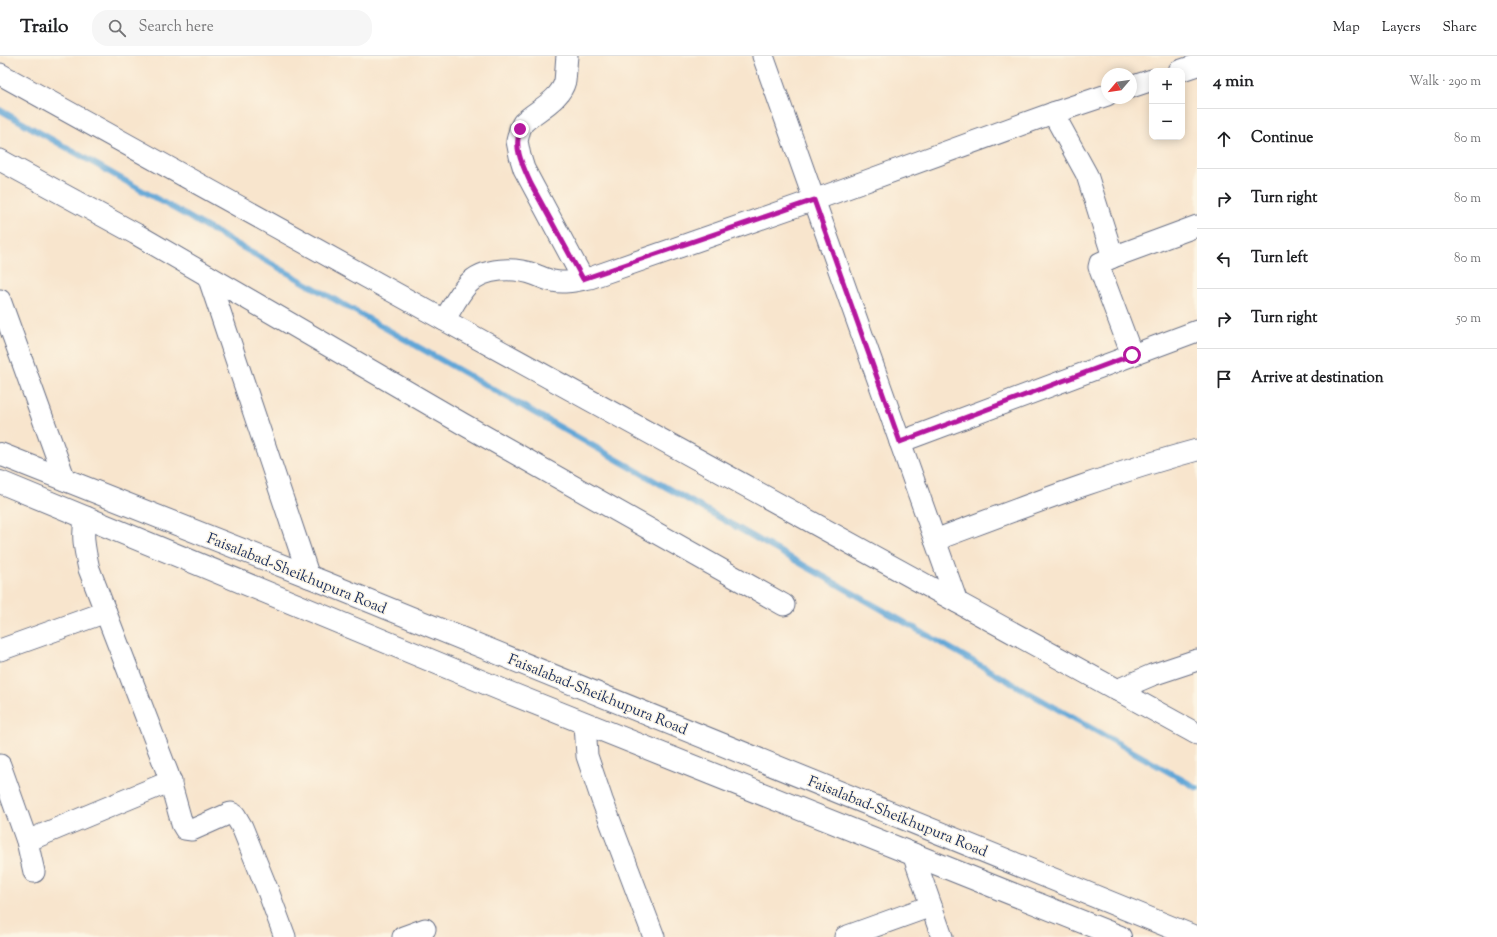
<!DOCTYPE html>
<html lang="en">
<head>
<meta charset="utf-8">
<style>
  :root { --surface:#fff; --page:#f6f6f6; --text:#202124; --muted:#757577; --line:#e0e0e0 }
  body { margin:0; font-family:"Sorts Mill Goudy",serif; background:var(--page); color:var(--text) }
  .controls { position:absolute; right:12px; top:12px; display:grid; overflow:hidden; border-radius:8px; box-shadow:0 2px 10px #0003 }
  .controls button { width:36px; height:36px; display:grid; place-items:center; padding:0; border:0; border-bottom:1px solid var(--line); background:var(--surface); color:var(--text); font:20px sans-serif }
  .compass { position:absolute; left:1101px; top:12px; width:36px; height:36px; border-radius:50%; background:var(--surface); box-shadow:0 2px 10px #0003; rotate:241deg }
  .stop { position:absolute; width:12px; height:12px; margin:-9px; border:3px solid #b5179e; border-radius:50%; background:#fff }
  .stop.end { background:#b5179e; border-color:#fff; box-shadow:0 1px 4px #0008 }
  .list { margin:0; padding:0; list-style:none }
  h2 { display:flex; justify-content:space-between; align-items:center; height:52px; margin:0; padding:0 16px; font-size:17px }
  h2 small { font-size:13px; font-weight:400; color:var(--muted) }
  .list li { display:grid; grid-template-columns:26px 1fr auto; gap:12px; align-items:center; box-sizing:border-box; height:60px; padding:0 16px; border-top:1px solid var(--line) }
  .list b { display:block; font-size:15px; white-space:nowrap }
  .list em { font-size:13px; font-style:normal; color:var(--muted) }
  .icon { flex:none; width:22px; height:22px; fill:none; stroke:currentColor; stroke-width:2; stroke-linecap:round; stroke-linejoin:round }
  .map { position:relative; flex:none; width:1197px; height:881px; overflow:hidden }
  header { display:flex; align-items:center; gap:24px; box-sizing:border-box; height:56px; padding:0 20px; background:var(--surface); border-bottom:1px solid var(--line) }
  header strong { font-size:19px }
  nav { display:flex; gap:22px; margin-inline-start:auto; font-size:14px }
  .search { width:280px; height:36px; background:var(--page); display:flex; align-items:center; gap:10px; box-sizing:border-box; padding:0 14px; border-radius:16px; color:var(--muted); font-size:15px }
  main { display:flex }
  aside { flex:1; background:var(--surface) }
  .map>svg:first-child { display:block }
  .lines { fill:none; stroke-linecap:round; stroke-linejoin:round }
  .stream { stroke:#61a6d7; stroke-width:6 }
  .minor-casing { stroke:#686f85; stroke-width:23 }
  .trunk-casing { stroke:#686f85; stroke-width:24 }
  .minor { stroke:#fff; stroke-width:21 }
  .trunk { stroke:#fff; stroke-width:22 }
  .route { stroke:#b5179e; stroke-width:5 }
  .labels { text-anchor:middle; stroke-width:3; stroke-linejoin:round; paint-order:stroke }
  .street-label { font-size:15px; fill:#1b2f5e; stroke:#fcf5e5 }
</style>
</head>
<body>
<header>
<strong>Trailo</strong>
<div class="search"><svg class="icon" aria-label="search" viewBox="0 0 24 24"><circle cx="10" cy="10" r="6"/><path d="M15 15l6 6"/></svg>Search here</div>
<nav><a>Map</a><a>Layers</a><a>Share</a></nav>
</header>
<main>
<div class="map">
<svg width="1197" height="881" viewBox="0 0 1197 881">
  <rect width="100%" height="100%" fill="#fcf5e5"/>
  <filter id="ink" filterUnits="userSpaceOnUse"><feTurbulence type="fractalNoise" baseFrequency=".025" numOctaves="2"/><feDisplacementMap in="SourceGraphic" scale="8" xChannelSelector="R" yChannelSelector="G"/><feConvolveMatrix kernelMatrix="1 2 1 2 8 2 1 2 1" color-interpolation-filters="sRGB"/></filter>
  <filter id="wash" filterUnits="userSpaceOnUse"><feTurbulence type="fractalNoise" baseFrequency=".012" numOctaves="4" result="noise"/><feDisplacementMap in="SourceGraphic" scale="16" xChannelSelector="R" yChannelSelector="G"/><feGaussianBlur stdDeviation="0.9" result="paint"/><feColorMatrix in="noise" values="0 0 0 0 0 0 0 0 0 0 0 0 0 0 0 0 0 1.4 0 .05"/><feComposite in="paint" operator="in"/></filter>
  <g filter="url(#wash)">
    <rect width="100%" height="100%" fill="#f8e5cd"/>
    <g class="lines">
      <path class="stream" d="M0 54 1197 732"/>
    </g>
  </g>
  <g filter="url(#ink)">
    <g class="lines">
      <defs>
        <g id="minor">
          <path d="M567 0C566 8 566 17 565 25 560 45 536 54 523 67L520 73 517 85 520 100 524 113 583 223"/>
          <path d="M763 0 957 546"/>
          <path d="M1179 15 1197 9"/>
          <path d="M0 18 444 264 1197 678"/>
          <path d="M1131 31 1152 24"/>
          <path d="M1053 57 1087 119 1113 201"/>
          <path d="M0 104 136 178 463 368 784 549"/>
          <path d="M208 220 309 521"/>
          <path d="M0 244 65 424"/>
          <path d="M444 264C452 252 458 239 468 228 484 211 515 211 536 219 541 221 547 224 553 225 565 228 578 224 590 222L814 144 1053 57 1107 39"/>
          <path d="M1132 299 1099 211 1100 207 1113 201 1197 170"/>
          <path d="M900 386 1197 275"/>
          <path d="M86 461C81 478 85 495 89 513L168 718 182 768 185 773 192 774 228 758 231 757 235 759 242 771 268 835 285 881"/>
          <path d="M935 484C1021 452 1108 418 1197 394"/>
          <path d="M0 594 106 556"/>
          <path d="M1117 634 1152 619 1197 604"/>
          <path d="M585 667 587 700 602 744 654 881"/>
          <path d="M0 709 27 785 34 816"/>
          <path d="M27 785 171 725"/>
          <path d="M913 798 942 881"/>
          <path d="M403 881 425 873"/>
          <path d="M845 881 931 850"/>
        </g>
        <g id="trunk">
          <path d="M0 398 323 526 1195 881"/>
          <path d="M0 426 507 636 1120 881"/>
        </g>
      </defs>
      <use href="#minor" class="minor-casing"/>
      <use href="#trunk" class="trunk-casing"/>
      <use href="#minor" class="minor"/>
      <use href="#trunk" class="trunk"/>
    </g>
  </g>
  <g class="lines" filter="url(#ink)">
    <path class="route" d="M520 73C513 92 523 110 531 128L583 223 814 144 900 386 1132 299"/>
  </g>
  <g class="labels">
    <g class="street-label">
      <text transform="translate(297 517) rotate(22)" y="5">Faisalabad-Sheikhupura Road</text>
      <text transform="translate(598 638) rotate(22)" y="5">Faisalabad-Sheikhupura Road</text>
      <text transform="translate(898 760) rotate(22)" y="5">Faisalabad-Sheikhupura Road</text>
    </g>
  </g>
</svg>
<div class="controls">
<button>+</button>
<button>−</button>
</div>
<svg class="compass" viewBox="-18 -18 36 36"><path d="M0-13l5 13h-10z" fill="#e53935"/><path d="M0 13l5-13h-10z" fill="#757577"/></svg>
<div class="stop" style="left:1132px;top:299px"></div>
<div class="stop end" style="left:520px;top:73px"></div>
</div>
<aside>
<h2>4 min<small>Walk · 290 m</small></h2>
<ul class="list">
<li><svg class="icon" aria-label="ahead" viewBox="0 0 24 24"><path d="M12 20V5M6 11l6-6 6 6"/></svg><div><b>Continue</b></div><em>80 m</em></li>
<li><svg class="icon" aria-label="right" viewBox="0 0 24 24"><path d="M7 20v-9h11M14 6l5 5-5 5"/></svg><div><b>Turn right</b></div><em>80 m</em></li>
<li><svg class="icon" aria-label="left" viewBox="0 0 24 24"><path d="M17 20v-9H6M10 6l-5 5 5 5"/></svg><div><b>Turn left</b></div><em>80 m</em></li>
<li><svg class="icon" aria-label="right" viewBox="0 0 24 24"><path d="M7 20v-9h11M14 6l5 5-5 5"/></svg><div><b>Turn right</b></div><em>50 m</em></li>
<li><svg class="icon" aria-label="arrive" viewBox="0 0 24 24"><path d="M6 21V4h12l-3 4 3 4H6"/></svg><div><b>Arrive at destination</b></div></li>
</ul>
</aside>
</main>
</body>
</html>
